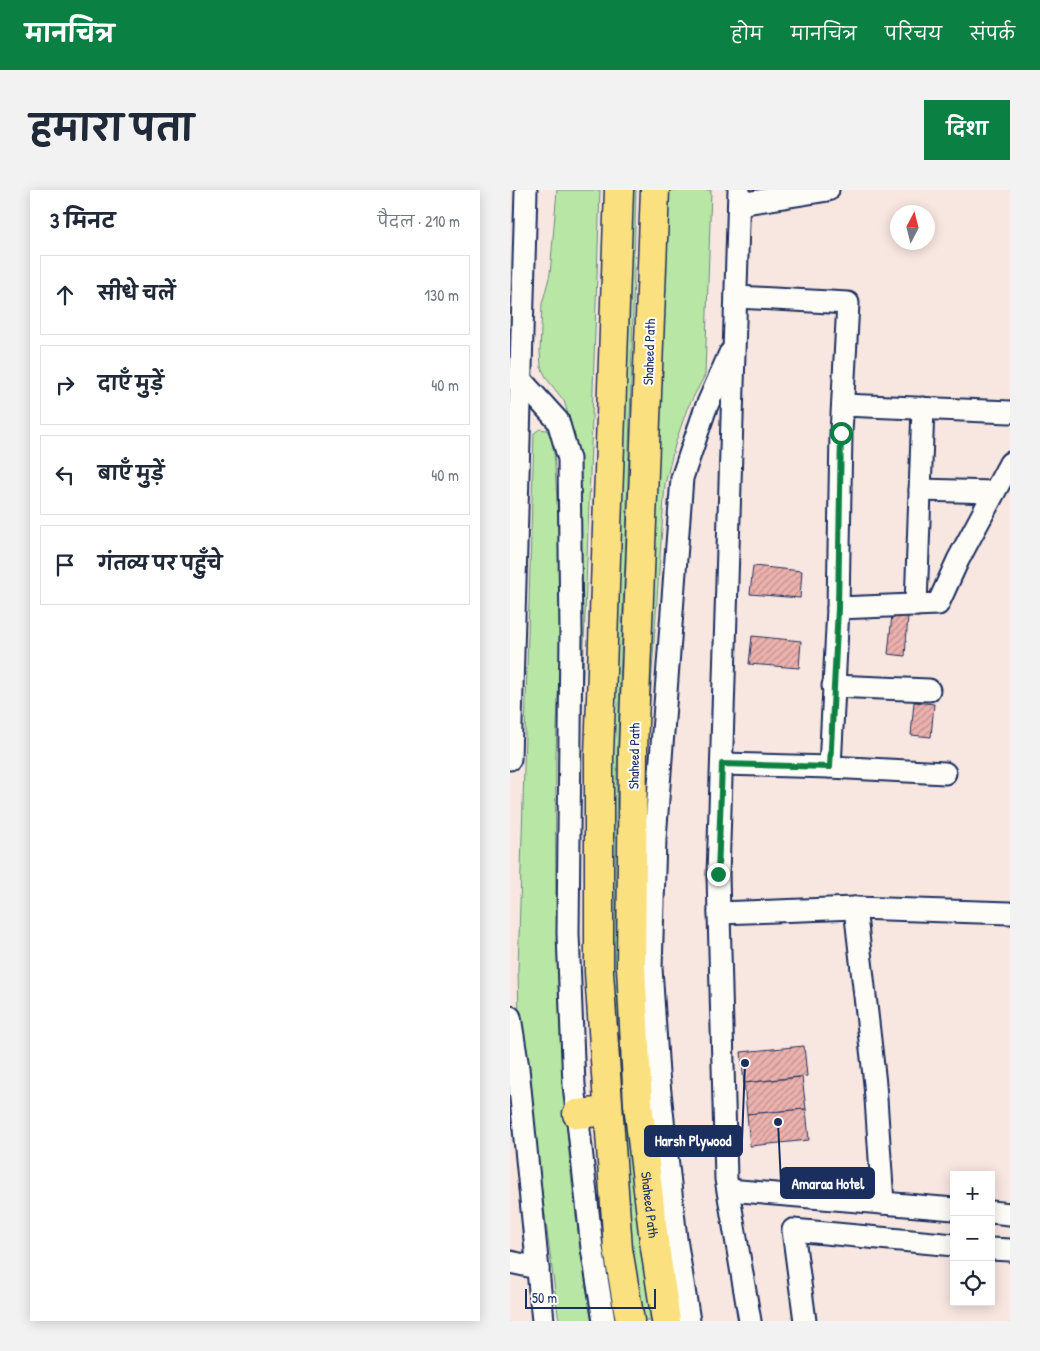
<!DOCTYPE html>
<html lang="hi">
<head>
<meta charset="utf-8">
<style>
  :root { --surface:#fff; --page:#f2f2f3; --text:#1f2937; --muted:#747a83; --line:#e0e1e3; --accent:#0b8043 }
  body { margin:0; font-family:"Patrick Hand","Playpen Sans Deva",sans-serif; background:var(--page); color:var(--text) }
  .controls { position:absolute; right:15px; bottom:15px; display:grid; overflow:hidden; border-radius:0px; box-shadow:0 2px 12px #0003 }
  .controls button { width:45px; height:45px; display:grid; place-items:center; padding:0; border:0; border-bottom:1px solid var(--line); background:var(--surface); color:var(--text); font:25px sans-serif }
  .compass { position:absolute; left:380px; top:15px; width:45px; height:45px; border-radius:50%; background:var(--surface); box-shadow:0 2px 12px #0003; rotate:7deg }
  .scale { position:absolute; left:15px; bottom:12px; width:131px; box-sizing:border-box; padding-left:5px; border:2px solid #1b2f5e; border-top:0; font-size:14px; line-height:18px; white-space:nowrap; color:#1b2f5e; -webkit-text-stroke:4px #fdfcf7; paint-order:stroke }
  .stop { position:absolute; width:15px; height:15px; margin:-11px; border:4px solid #0b8043; border-radius:50%; background:#fff }
  .stop.end { background:#0b8043; border-color:#fff; box-shadow:0 1px 5px #0008 }
  .list { margin:0; padding:0; list-style:none }
  h2 { display:flex; justify-content:space-between; align-items:center; height:65px; margin:0; padding:0 20px; font-size:21px }
  h2 small { font-size:16px; font-weight:400; color:var(--muted) }
  .list li { display:grid; grid-template-columns:32px 1fr auto; gap:15px; align-items:center; box-sizing:border-box; height:80px; margin:0 10px 10px; padding:0 10px; border:1px solid var(--line); border-radius:0px }
  .list b { display:block; font-size:19px; white-space:nowrap }
  .list em { font-size:16px; font-style:normal; color:var(--muted) }
  .icon { flex:none; width:28px; height:28px; fill:none; stroke:currentColor; stroke-width:2; stroke-linecap:round; stroke-linejoin:round }
  .map { position:relative; flex:none; width:500px; height:1131px; overflow:hidden; border-radius:0px }
  header { display:flex; align-items:center; gap:30px; box-sizing:border-box; height:70px; padding:0 25px; background:var(--accent); color:#fff }
  header strong { font-size:24px }
  nav { display:flex; gap:28px; margin-inline-start:auto; font-size:18px }
  .intro { display:flex; align-items:center; justify-content:space-between; box-sizing:border-box; height:120px; padding:0 30px }
  h1 { margin:0; font-size:35px }
  .button { padding:12px 22px; border-radius:0px; background:var(--accent); color:#fff; font-size:18px; font-weight:700 }
  main { display:flex; gap:30px; padding:0 30px }
  aside { flex:1; background:var(--surface); border-radius:0px; box-shadow:0 2px 12px #0003 }
  .map>svg:first-child { display:block }
  .green { fill:#b8e6a5; stroke:#6a8a82 }
  .building { fill:url(#building-hatch); stroke:#1b2f5e }
  .lines { fill:none; stroke-linecap:round; stroke-linejoin:round }
  .minor-casing { stroke:#1b2f5e; stroke-width:25 }
  .highway-casing { stroke:#1b2f5e; stroke-width:31 }
  .minor { stroke:#fdfcf7; stroke-width:21 }
  .highway { stroke:#fbe080; stroke-width:28 }
  .route { stroke:#0b8043; stroke-width:6 }
  .labels { text-anchor:middle; stroke-width:4; stroke-linejoin:round; paint-order:stroke }
  .street-label { font-size:14px; fill:#1b2f5e; stroke:#fdfcf7 }
  .leader { fill:none; stroke:#1b2f5e; stroke-width:2 }
  .callout-dot { fill:#1b2f5e; stroke:#fdfcf7; stroke-width:2 }
  .callout { fill:#1b2f5e; stroke:#1b2f5e; stroke-width:2 }
  .callout-label { font-size:15px; text-anchor:middle; font-weight:bold; fill:#fff }
</style>
</head>
<body>
<header>
<strong>मानचित्र</strong>
<nav><a>होम</a><a>मानचित्र</a><a>परिचय</a><a>संपर्क</a></nav>
</header>
<div class="intro"><h1>हमारा पता</h1><a class="button">दिशा</a></div>
<main>
<aside>
<h2>3 मिनट<small>पैदल · 210 m</small></h2>
<ul class="list">
<li><svg class="icon" aria-label="ahead" viewBox="0 0 24 24"><path d="M12 20V5M6 11l6-6 6 6"/></svg><div><b>सीधे चलें</b></div><em>130 m</em></li>
<li><svg class="icon" aria-label="right" viewBox="0 0 24 24"><path d="M7 20v-9h11M14 6l5 5-5 5"/></svg><div><b>दाएँ मुड़ें</b></div><em>40 m</em></li>
<li><svg class="icon" aria-label="left" viewBox="0 0 24 24"><path d="M17 20v-9H6M10 6l-5 5 5 5"/></svg><div><b>बाएँ मुड़ें</b></div><em>40 m</em></li>
<li><svg class="icon" aria-label="arrive" viewBox="0 0 24 24"><path d="M6 21V4h12l-3 4 3 4H6"/></svg><div><b>गंतव्य पर पहुँचे</b></div></li>
</ul>
</aside>
<div class="map">
<svg width="500" height="1131" viewBox="0 0 500 1131">
  <defs>
    <pattern id="building-hatch" width="6" height="6" patternUnits="userSpaceOnUse" patternTransform="scale(1.25)"><rect width="6" height="6" fill="#ecb1ac"/><path d="M-1 1l2-2M0 6l6-6M5 7l2-2" fill="none" stroke="#be908f"/></pattern>
  </defs>
  <rect width="100%" height="100%" fill="#f8e6e0"/>
  <filter id="ink" filterUnits="userSpaceOnUse"><feTurbulence type="fractalNoise" baseFrequency=".02" numOctaves="2"/><feDisplacementMap in="SourceGraphic" scale="10" xChannelSelector="R" yChannelSelector="G"/><feConvolveMatrix kernelMatrix="1 2 1 2 8 2 1 2 1" color-interpolation-filters="sRGB"/></filter>
  <g filter="url(#ink)">
    <g class="green">
      <path d="M47 0H90L64 739 65 258 60 230 54 211 37 189 31 177 30 162 32 114 40 84Z"/>
      <path d="M112 0H126C123 123 120 247 115 370 109 506 103 643 107 780 110 898 125 1014 141 1131H127L95 781Z"/>
      <path d="M150 0H201L195 185 177 219 166 251 155 294 132 626Z"/>
      <path d="M30 239 37 240 43 251C49 321 50 393 50 463 49 496 47 528 46 561 44 752 48 943 82 1131H50L48 1124 9 828 8 780 24 243Z"/>
    </g>
    <g class="building">
      <path d="M243 376 292 381 290 408 240 404Z"/>
      <path d="M382 425 398 426 395 466 378 464Z"/>
      <path d="M242 446 291 451 289 478 239 474Z"/>
      <path d="M404 512 424 514 421 547 401 545Z"/>
      <path d="M294 856 297 886 234 893 231 862Z"/>
      <path d="M292 887 296 919 237 924 234 893Z"/>
      <path d="M296 919 299 950 240 956 237 924Z"/>
    </g>
    <g class="lines">
      <defs>
        <g id="minor">
          <path d="M229 0 208 685 216 989 240 1131"/>
          <path d="M229 14 318 0"/>
          <path d="M0 188 10 189 48 231 59 269 61 443 58 744 64 895 82 1058 94 1131"/>
          <path d="M333 215 500 222"/>
          <path d="M410 300 484 302"/>
          <path d="M406 415 413 218"/>
          <path d="M328 418 428 414 448 370 500 273"/>
          <path d="M323 496 419 500"/>
          <path d="M0 569 16 0"/>
          <path d="M212 574 320 577 328 418 331 243 338 113 226 107"/>
          <path d="M320 577 435 583"/>
          <path d="M345 718 365 894 373 1013"/>
          <path d="M209 723 345 718 500 723"/>
          <path d="M0 827 8 878 33 1131"/>
          <path d="M218 1000 444 1019"/>
          <path d="M481 1022 500 1024"/>
          <path d="M481 1059 500 1060"/>
          <path d="M0 1072 28 1078"/>
          <path d="M179 1131 166 1049 148 884 141 778 145 649 172 288 195 220 220 163"/>
          <path d="M295 1131 283 1040 444 1055"/>
        </g>
        <g id="highway">
          <path d="M109 0 89 565V782L108 1059 120 1131"/>
          <path id="s1" d="M145 0 123 560 121 777 128 914 144 1051 156 1131"/>
          <path d="M67 924 98 921"/>
        </g>
      </defs>
      <use href="#minor" class="minor-casing"/>
      <use href="#highway" class="highway-casing"/>
      <use href="#minor" class="minor"/>
      <use href="#highway" class="highway"/>
    </g>
  </g>
  <g class="lines" filter="url(#ink)">
    <path class="route" d="M208 684 212 574 320 577 328 418 331 243"/>
  </g>
  <g class="labels">
    <g class="street-label">
      <text transform="translate(139 162) rotate(-88)" y="5">Shaheed Path</text>
      <text transform="translate(124 566) rotate(-89)" y="5">Shaheed Path</text>
      <text dy="5" stroke="none"><textPath href="#s1" startOffset="1016">Shaheed Path</textPath></text>
    </g>
  </g>
  <path class="leader" d="M235 873L232 951M268 932L271 993"/>
  <g class="callout-dot">
    <circle cx="235" cy="873" r="5"/>
    <circle cx="268" cy="932" r="5"/>
  </g>
  <g class="callout">
    <rect x="135" y="936" width="97" height="30" rx="5"/>
    <rect x="271" y="978" width="93" height="30" rx="5"/>
  </g>
  <g class="callout-label">
    <text x="183" y="956">Harsh Plywood</text>
    <text x="318" y="999">Amaraa Hotel</text>
  </g>
</svg>
<div class="controls">
<button>+</button>
<button>−</button>
<button><svg class="icon" aria-label="locate" viewBox="0 0 24 24"><circle cx="12" cy="12" r="6"/><path d="M12 2v4M12 18v4M2 12h4M18 12h4"/></svg></button>
</div>
<svg class="compass" viewBox="-18 -18 36 36"><path d="M0-13l5 13h-10z" fill="#e53935"/><path d="M0 13l5-13h-10z" fill="#747a83"/></svg>
<div class="scale">50 m</div>
<div class="stop" style="left:331px;top:243px"></div>
<div class="stop end" style="left:208px;top:684px"></div>
</div>
</main>
</body>
</html>
